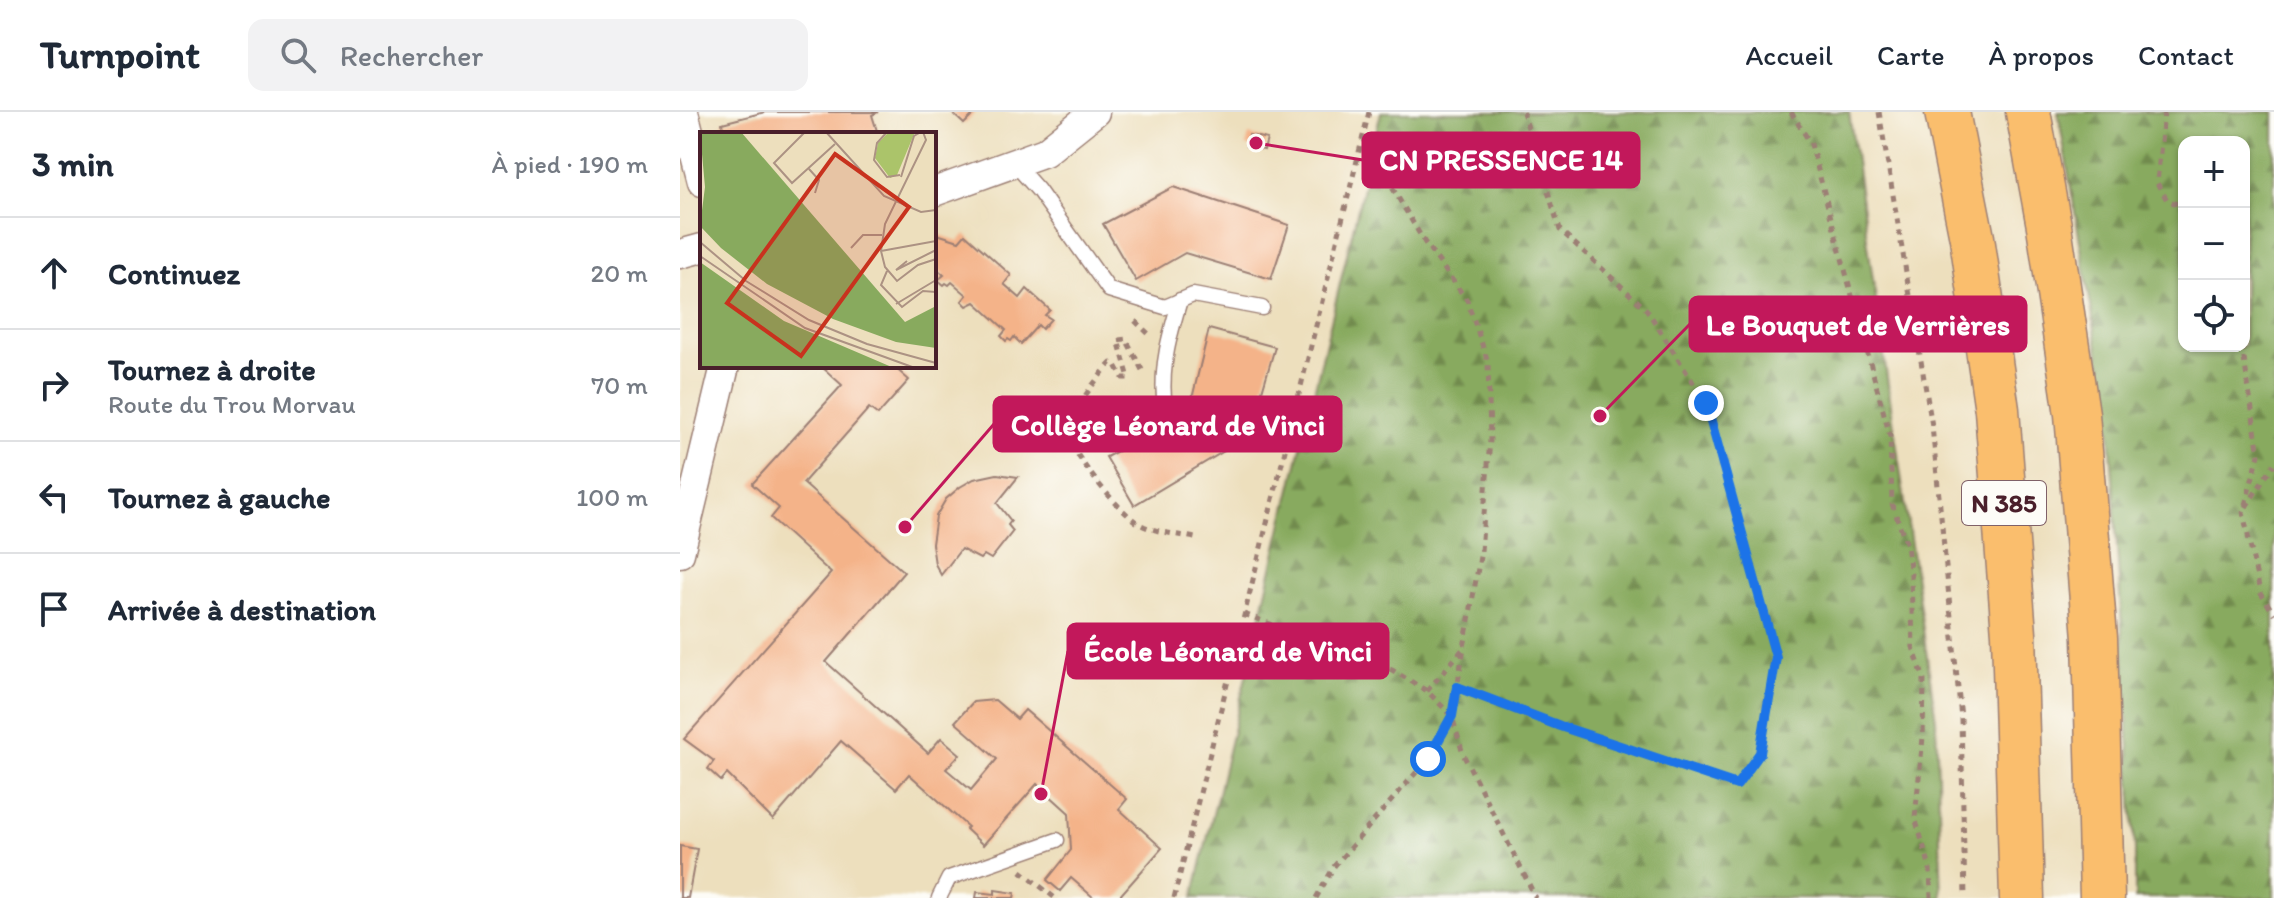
<!DOCTYPE html>
<html lang="fr">
<head>
<meta charset="utf-8">
<style>
  :root { --surface:#fff; --page:#f2f2f3; --text:#1f2937; --muted:#747a83; --line:#e0e1e3 }
  body { margin:0; font-family:Itim,sans-serif; background:var(--page); color:var(--text) }
  .controls { position:absolute; right:24px; top:24px; display:grid; overflow:hidden; border-radius:16px; box-shadow:0 2px 6px #0004 }
  .controls button { width:72px; height:72px; display:grid; place-items:center; padding:0; border:0; border-bottom:2px solid var(--line); background:var(--surface); color:var(--text); font:40px sans-serif }
  .stop { position:absolute; width:24px; height:24px; margin:-18px; border:6px solid #1a73e8; border-radius:50%; background:#fff }
  .stop.end { background:#1a73e8; border-color:#fff; box-shadow:0 2px 8px #0008 }
  .list { margin:0; padding:0; list-style:none }
  h2 { display:flex; justify-content:space-between; align-items:center; height:104px; margin:0; padding:0 32px; font-size:34px }
  h2 small { font-size:26px; font-weight:400; color:var(--muted) }
  .list li { display:grid; grid-template-columns:52px 1fr auto; gap:24px; align-items:center; box-sizing:border-box; height:112px; padding:0 32px; border-top:2px solid var(--line) }
  .list b { display:block; font-size:30px; white-space:nowrap }
  .list p { margin:0; font-size:26px; white-space:nowrap; color:var(--muted) }
  .list em { font-size:26px; font-style:normal; color:var(--muted) }
  .icon { flex:none; width:44px; height:44px; fill:none; stroke:currentColor; stroke-width:2; stroke-linecap:round; stroke-linejoin:round }
  .map { position:relative; flex:none; width:1594px; height:786px; overflow:hidden }
  header { display:flex; align-items:center; gap:48px; box-sizing:border-box; height:112px; padding:0 40px; background:var(--surface); border-bottom:2px solid var(--line) }
  header strong { font-size:38px }
  nav { display:flex; gap:44px; margin-inline-start:auto; font-size:28px }
  .search { width:560px; height:72px; background:var(--page); display:flex; align-items:center; gap:20px; box-sizing:border-box; padding:0 28px; border-radius:16px; color:var(--muted); font-size:30px }
  main { display:flex }
  aside { flex:1; background:var(--surface) }
  .map>svg:first-child { display:block }
  .forest { fill:url(#forest-firs); stroke:#696444; stroke-width:2; fill-rule:evenodd }
  .building { fill:#f4b389 }
  .lines { fill:none; stroke-linecap:round; stroke-linejoin:round }
  .lane-casing { stroke:#9c7f74; stroke-width:17 }
  .street-casing { stroke:#9c7f74; stroke-width:31 }
  .highway-casing { stroke:#9c7f74; stroke-width:47 }
  .path { stroke:#9c7f74; stroke-width:5; stroke-dasharray:6 6; stroke-linecap:butt }
  .lane { stroke:#fff; stroke-width:14 }
  .street { stroke:#fff; stroke-width:28 }
  .highway { stroke:#fabe6d; stroke-width:44 }
  .route { stroke:#1a73e8; stroke-width:10 }
  .labels { text-anchor:middle; stroke-width:6; stroke-linejoin:round; paint-order:stroke }
  .shield { fill:#fdfcf7; stroke:#806168; stroke-width:2 }
  .shield-label { font-size:26px; font-weight:bold; fill:#4a1f2b }
  .inset-road { fill:none; stroke:#ac9283; stroke-width:2 }
  .view { fill:#c8321e; fill-opacity:0.15; stroke:#c8321e; stroke-width:4 }
  .inset-edge { fill:none; stroke:#4a1f2b; stroke-width:4 }
  .leader { fill:none; stroke:#c2185b; stroke-width:3 }
  .callout-dot { fill:#c2185b; stroke:#fdfcf7; stroke-width:3 }
  .callout { fill:#c2185b; stroke:#c2185b; stroke-width:3 }
  .callout-label { font-size:30px; text-anchor:middle; font-weight:bold; fill:#fff }
</style>
</head>
<body>
<header>
<strong>Turnpoint</strong>
<div class="search"><svg class="icon" aria-label="search" viewBox="0 0 24 24"><circle cx="10" cy="10" r="6"/><path d="M15 15l6 6"/></svg>Rechercher</div>
<nav><a>Accueil</a><a>Carte</a><a>À propos</a><a>Contact</a></nav>
</header>
<main>
<aside>
<h2>3 min<small>À pied · 190 m</small></h2>
<ul class="list">
<li><svg class="icon" aria-label="ahead" viewBox="0 0 24 24"><path d="M12 20V5M6 11l6-6 6 6"/></svg><div><b>Continuez</b></div><em>20 m</em></li>
<li><svg class="icon" aria-label="right" viewBox="0 0 24 24"><path d="M7 20v-9h11M14 6l5 5-5 5"/></svg><div><b>Tournez à droite</b><p>Route du Trou Morvau</p></div><em>70 m</em></li>
<li><svg class="icon" aria-label="left" viewBox="0 0 24 24"><path d="M17 20v-9H6M10 6l-5 5 5 5"/></svg><div><b>Tournez à gauche</b></div><em>100 m</em></li>
<li><svg class="icon" aria-label="arrive" viewBox="0 0 24 24"><path d="M6 21V4h12l-3 4 3 4H6"/></svg><div><b>Arrivée à destination</b></div></li>
</ul>
</aside>
<div class="map">
<svg width="1594" height="786" viewBox="0 0 1594 786">
  <defs>
    <pattern id="forest-firs" width="22" height="20" patternUnits="userSpaceOnUse" patternTransform="scale(2)"><rect width="22" height="20" fill="#88aa5e"/><path d="M5 1l3.5 6h-7zM16 11l3.5 6h-7z" fill="#718a4e"/></pattern>
  </defs>
  <rect width="100%" height="100%" fill="#fdfcf7"/>
  <filter id="ink" filterUnits="userSpaceOnUse"><feTurbulence type="fractalNoise" baseFrequency=".0125" numOctaves="2"/><feDisplacementMap in="SourceGraphic" scale="16" xChannelSelector="R" yChannelSelector="G"/><feConvolveMatrix kernelMatrix="1 2 1 2 8 2 1 2 1" color-interpolation-filters="sRGB"/></filter>
  <filter id="wash" filterUnits="userSpaceOnUse"><feTurbulence type="fractalNoise" baseFrequency=".006" numOctaves="4" result="noise"/><feDisplacementMap in="SourceGraphic" scale="32" xChannelSelector="R" yChannelSelector="G"/><feGaussianBlur stdDeviation="1.8" result="paint"/><feColorMatrix in="noise" values="0 0 0 0 0 0 0 0 0 0 0 0 0 0 0 0 0 1.4 0 .05"/><feComposite in="paint" operator="in"/></filter>
  <g filter="url(#wash)">
    <rect width="100%" height="100%" fill="#eddfbd"/>
    <g class="forest">
      <path d="M701 0H1169L1256 608 1262 786H513Z"/>
      <path d="M1378 0H1594V786H1455V737L1429 301ZM1504 30H1564V234H1504Z"/>
    </g>
    <g id="blocks">
      <g class="building">
        <path d="M85 0H198L192 3 197 19 185 22H44L42 11Z"/>
        <path d="M271 0H296L284 12Z"/>
        <path d="M569 23 587 27 584 38 566 34Z"/>
        <path d="M493 75 609 113 591 167 505 141 456 169 423 112Z"/>
        <path d="M257 122 279 129 285 122 331 163 324 172 340 186 347 177 370 198 365 203 371 207 362 217 358 213 341 232 334 225 331 229 328 227 326 229 321 224 326 218 295 190 287 194 282 189 287 183 272 170 269 173 266 171 264 173 258 168 264 163 254 154Z"/>
        <path d="M529 217 595 235 569 324 454 393 426 345 508 303Z"/>
        <path d="M141 254H213L229 268 198 303 189 296 123 371 224 460 146 550 248 641 261 626 280 642 266 657 291 678 317 647 275 610 293 590 315 588 337 607 345 598 447 687 439 697 482 736 438 786H414L391 766 380 779 367 768 391 738 389 701 357 672 303 733 286 717 288 715 229 662 216 677 161 629 93 708 47 662 41 669 28 657 34 649 4 627 151 461 91 406 99 396 72 372 162 273Z"/>
        <path d="M317 362 338 365 317 391 331 409 328 413 333 419 311 447 304 443 300 447 281 437 261 463 255 452 252 432 256 404 266 387 280 375 294 367Z"/>
        <path d="M0 734 17 737 8 786H0Z"/>
        <path d="M315 778 335 781 334 786H296L297 780 315 782Z"/>
      </g>
    </g>
  </g>
  <g filter="url(#ink)">
    <use href="#blocks" fill-opacity="0" stroke="#9c7f74" stroke-width="2"/>
    <g class="lines">
      <defs>
        <g id="lane">
          <path d="M334 51 358 78 429 178 485 195 513 183 582 196"/>
          <path d="M484 287C481 252 490 222 500 188"/>
          <path d="M259 786 269 766 377 728"/>
        </g>
        <g id="street">
          <path d="M4 0 22 70"/>
          <path d="M254 80 365 40 415 0"/>
          <path d="M0 142 22 136"/>
          <path d="M0 441 45 254"/>
        </g>
        <g id="highway">
          <path d="M1267 0 1292 126 1317 298 1334 522 1342 786"/>
          <path d="M1348 0 1369 114 1397 302 1415 526 1422 786"/>
        </g>
      </defs>
      <use href="#lane" class="lane-casing"/>
      <use href="#street" class="street-casing"/>
      <use href="#highway" class="highway-casing"/>
      <g class="path">
        <path d="M1111 0 1131 32 1210 324 1212 392 1227 433 1231 463 1233 535 1244 567 1243 625 1235 706 1250 755 1251 786"/>
        <path d="M1199 0 1252 314 1281 606 1285 786"/>
        <path d="M1484 0 1477 71 1487 88 1504 95"/>
        <path d="M455 209 471 224"/>
        <path d="M1562 234 1579 343 1563 400 1580 480 1594 502"/>
        <path d="M462 258 446 227 438 228 449 266H443L436 253 431 251C419 263 389 303 388 318 387 339 440 400 458 411 471 420 503 423 519 427"/>
        <path d="M1566 395 1594 352"/>
        <path d="M564 502 712 558 747 579 772 604 783 642 856 786"/>
        <path d="M777 575 880 614 1057 673 1080 641 1096 545 1026 291 967 198 880 118 843 0"/>
        <path d="M747 579 783 537"/>
        <path d="M341 759 375 786"/>
        <path d="M494 786 689 0"/>
        <path d="M636 786 655 753 748 647 772 604 801 439 810 328 808 250 787 188 745 131 683 26 676 24"/>
      </g>
      <use href="#lane" class="lane"/>
      <use href="#street" class="street"/>
      <use href="#highway" class="highway"/>
    </g>
  </g>
  <g class="lines" filter="url(#ink)">
    <path class="route" d="M748 647 772 604 777 575 880 614 1057 673 1080 641 1096 545 1026 291"/>
  </g>
  <g class="labels">
    <rect class="shield" x="1282" y="369" width="84" height="44" rx="6"/>
    <g class="shield-label">
      <text x="1324" y="400">N 385</text>
    </g>
  </g>
  <g transform="translate(20 20)">
    <rect width="236" height="236" fill="#eddfbd"/>
    <path d="M0 0H41L205 190 236 174V216L196 210 133 187 67 152 21 116 0 94 5 55ZM0 130 84 189 194 236H0Z" fill="#88aa5e"/>
    <path d="M189 0H215L197 43 190 46 175 26 178 11Z" fill="#abc46a"/>
    <path class="inset-road" d="M105 0 74 31 92 51 135 12M126 0 184 64 221 80 236 78M187 0 177 11 174 28 187 45 200 43M223 0 226 8 185 92 181 119 185 135 197 149 218 133 236 127M109 37 119 48 115 61M201 45 214 4 221 0M0 110 46 149 109 188 167 212 236 231M151 116 163 103H182M181 119 236 109M0 124 105 196 215 236M207 129 196 138 236 118M187 139 181 153 202 175 223 159 236 160M196 172 236 148"/>
    <path class="view" d="M135 22 209 75 101 224 27 171Z"/>
    <rect width="236" height="236" class="inset-edge"/>
  </g>
  <path class="leader" d="M576 31L683 48M920 304L1010 212M225 415L314 312M361 682L388 539"/>
  <g class="callout-dot">
    <circle cx="576" cy="31" r="8"/>
    <circle cx="920" cy="304" r="8"/>
    <circle cx="225" cy="415" r="8"/>
    <circle cx="361" cy="682" r="8"/>
  </g>
  <g class="callout">
    <rect x="683" y="21" width="276" height="54" rx="8"/>
    <rect x="1010" y="185" width="336" height="54" rx="8"/>
    <rect x="314" y="285" width="347" height="54" rx="8"/>
    <rect x="388" y="512" width="320" height="54" rx="8"/>
  </g>
  <g class="callout-label">
    <text x="821" y="58">CN PRESSENCE 14</text>
    <text x="1178" y="223">Le Bouquet de Verrières</text>
    <text x="488" y="323">Collège Léonard de Vinci</text>
    <text x="548" y="549">École Léonard de Vinci</text>
  </g>
</svg>
<div class="controls">
<button>+</button>
<button>−</button>
<button><svg class="icon" aria-label="locate" viewBox="0 0 24 24"><circle cx="12" cy="12" r="6"/><path d="M12 2v4M12 18v4M2 12h4M18 12h4"/></svg></button>
</div>
<div class="stop" style="left:748px;top:647px"></div>
<div class="stop end" style="left:1026px;top:291px"></div>
</div>
</main>
</body>
</html>
